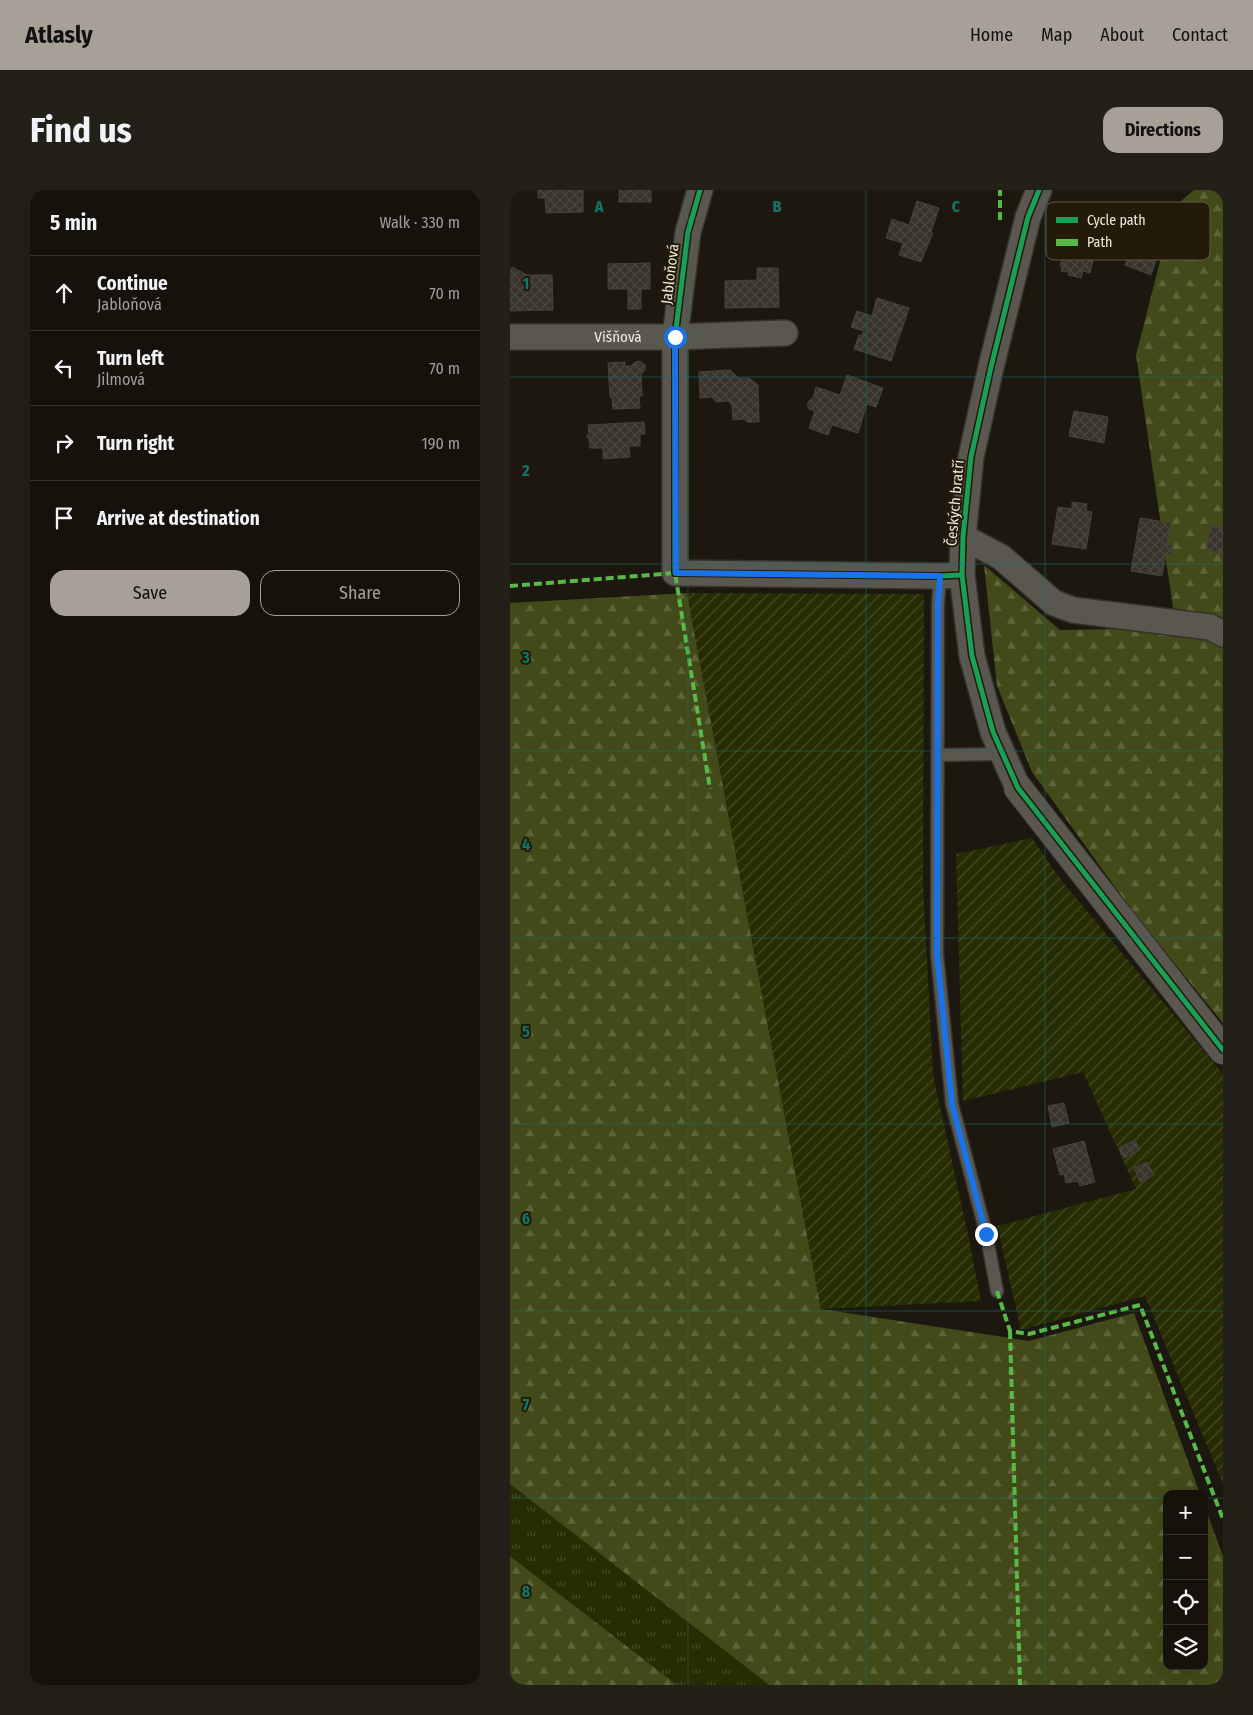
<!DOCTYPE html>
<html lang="en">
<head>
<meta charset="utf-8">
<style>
  :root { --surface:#16120b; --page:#232019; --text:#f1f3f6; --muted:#9e9e9d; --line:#35322c; --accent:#a6a096 }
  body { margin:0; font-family:"Fira Sans Condensed",sans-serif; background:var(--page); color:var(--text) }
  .controls { position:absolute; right:15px; bottom:15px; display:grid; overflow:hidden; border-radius:10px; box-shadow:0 5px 20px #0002 }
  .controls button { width:45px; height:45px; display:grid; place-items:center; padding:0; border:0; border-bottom:1px solid var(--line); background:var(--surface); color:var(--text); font:25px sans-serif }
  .stop { position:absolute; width:15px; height:15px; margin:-11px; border:4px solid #1a73e8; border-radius:50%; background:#fff }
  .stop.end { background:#1a73e8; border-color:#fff; box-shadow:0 1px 5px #0008 }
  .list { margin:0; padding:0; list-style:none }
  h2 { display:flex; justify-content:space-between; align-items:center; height:65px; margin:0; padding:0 20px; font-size:21px }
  h2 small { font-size:16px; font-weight:400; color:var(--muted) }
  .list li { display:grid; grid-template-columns:32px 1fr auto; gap:15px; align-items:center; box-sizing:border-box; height:75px; padding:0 20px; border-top:1px solid var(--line) }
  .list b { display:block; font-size:19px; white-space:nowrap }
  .list p { margin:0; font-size:16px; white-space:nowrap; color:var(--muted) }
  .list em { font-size:16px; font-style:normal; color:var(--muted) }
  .actions { display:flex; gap:10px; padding:15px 20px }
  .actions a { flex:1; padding:11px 0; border:1px solid var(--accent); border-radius:15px; text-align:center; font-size:18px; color:var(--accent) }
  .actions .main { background:var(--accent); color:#111 }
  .icon { flex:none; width:28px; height:28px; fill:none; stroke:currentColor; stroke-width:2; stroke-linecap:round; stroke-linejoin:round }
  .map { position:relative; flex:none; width:713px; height:1495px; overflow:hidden; border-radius:15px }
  header { display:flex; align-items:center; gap:30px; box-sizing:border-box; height:70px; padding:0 25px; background:var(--accent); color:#111 }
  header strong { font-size:24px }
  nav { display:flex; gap:28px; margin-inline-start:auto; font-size:18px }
  .intro { display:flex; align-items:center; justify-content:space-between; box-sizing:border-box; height:120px; padding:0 30px }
  h1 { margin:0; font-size:35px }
  .button { padding:12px 22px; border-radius:15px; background:var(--accent); color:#111; font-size:18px; font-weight:700 }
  main { display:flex; gap:30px; padding:0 30px }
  aside { flex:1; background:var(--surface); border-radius:15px; box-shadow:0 5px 20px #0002 }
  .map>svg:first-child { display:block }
  .grass { fill:url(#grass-tufts) }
  .forest { fill:url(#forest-firs) }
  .garden { fill:url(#garden-furrows) }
  .building { fill:url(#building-cross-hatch); stroke:#47423a }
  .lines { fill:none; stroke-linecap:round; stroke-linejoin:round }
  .lane-casing { stroke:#35312b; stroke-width:15 }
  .street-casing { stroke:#35312b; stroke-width:28 }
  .secondary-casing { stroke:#35312b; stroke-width:30 }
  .lane { stroke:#5a5650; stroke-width:12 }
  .street { stroke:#5a5650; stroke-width:25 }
  .secondary { stroke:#5a5650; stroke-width:28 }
  .quiet { stroke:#58b947; stroke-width:4; stroke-dasharray:8 4; stroke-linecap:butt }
  .cycleway-casing { stroke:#231a09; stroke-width:8 }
  .cycleway { stroke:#1a9f57; stroke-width:5 }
  .route { stroke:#1a73e8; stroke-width:6 }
  .grid { fill:none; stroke:#0f766e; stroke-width:1; stroke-opacity:0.55 }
  .labels { text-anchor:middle; stroke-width:4; stroke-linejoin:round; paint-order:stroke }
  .street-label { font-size:15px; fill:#f0e9de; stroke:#231a09 }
  .key { fill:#231a09; stroke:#605849; stroke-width:1 }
  .key-label { font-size:14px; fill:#f0e9de }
  .grid-label { font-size:16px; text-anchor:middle; font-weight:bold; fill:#0f766e; stroke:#231a09; stroke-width:4; stroke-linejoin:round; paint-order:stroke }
</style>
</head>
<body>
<header>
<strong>Atlasly</strong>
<nav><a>Home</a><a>Map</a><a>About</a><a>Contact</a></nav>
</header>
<div class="intro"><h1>Find us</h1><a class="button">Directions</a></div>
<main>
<aside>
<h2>5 min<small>Walk · 330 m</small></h2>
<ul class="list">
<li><svg class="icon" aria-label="ahead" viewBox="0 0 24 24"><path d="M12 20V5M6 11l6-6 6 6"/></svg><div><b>Continue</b><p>Jabloňová</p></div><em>70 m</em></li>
<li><svg class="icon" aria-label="left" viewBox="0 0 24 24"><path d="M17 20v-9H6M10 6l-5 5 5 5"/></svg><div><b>Turn left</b><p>Jilmová</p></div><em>70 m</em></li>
<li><svg class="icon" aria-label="right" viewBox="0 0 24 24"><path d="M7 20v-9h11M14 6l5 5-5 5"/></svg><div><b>Turn right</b></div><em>190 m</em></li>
<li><svg class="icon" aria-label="arrive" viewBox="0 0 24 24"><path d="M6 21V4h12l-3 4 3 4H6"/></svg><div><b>Arrive at destination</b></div></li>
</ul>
<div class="actions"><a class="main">Save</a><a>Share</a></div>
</aside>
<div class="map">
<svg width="713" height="1495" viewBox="0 0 713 1495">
  <defs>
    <pattern id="grass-tufts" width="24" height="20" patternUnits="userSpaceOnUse" patternTransform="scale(1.25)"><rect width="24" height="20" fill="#272d02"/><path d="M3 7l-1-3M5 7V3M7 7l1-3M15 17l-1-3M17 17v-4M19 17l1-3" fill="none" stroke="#474b26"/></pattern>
    <pattern id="forest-firs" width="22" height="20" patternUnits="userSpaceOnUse" patternTransform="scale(1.25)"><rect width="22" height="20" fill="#424a19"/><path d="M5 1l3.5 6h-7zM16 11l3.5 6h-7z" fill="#5e643a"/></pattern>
    <pattern id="garden-furrows" width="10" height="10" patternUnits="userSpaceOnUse" patternTransform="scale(1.25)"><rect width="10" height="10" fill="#272d02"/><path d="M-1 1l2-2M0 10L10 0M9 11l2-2" fill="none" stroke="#474b26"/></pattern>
    <pattern id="building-cross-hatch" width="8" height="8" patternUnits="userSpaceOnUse" patternTransform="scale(1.25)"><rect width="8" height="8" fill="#38332b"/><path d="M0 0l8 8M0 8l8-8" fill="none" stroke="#4b473f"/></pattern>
  </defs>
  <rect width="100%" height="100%" fill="#1d180f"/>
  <path class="grass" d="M0 1294 259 1495H167L0 1366Z"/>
  <g class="forest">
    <path d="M684 0H713V833L626 726 522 582 487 496 474 375 550 440 666 438 626 165 664 17Z"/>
    <path d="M177 403 311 1119 519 1151 624 1123 690 1304H657V1476H694V1315L713 1366V1495H259L0 1294V413Z"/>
    <path d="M0 1366 167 1495H0Z"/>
  </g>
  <g class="garden">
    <path d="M177 403 414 404 413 694 423 885 457 1040 471 1111 311 1119Z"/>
    <path d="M522 648 551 690 713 884V1294L635 1106 511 1140 487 1036 626 999 573 882 453 911 446 664Z"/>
  </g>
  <g class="building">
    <path d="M28 0H73V22L36 23 35 8H28Z"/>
    <rect x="109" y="0" width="32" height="12"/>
    <path d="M407 11 429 18 421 42 423 43 411 72 389 65 393 53 376 48 382 29 399 35Z"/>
    <path d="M562 29 592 36 580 83 573 81 571 88 558 85 559 82 551 81 552 76H550Z"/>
    <path d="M624 53 649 62 641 85 615 75Z"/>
    <path d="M140 73V99H131V119H118V99H98V74Z"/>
    <path d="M2 77 17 85H42L43 120 0 121V81Z"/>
    <path d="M247 78H268L269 117 215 118V91L247 90Z"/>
    <path d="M367 108 399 118 381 171 344 159 349 145 352 146 354 141 341 137 347 121 362 126Z"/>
    <path d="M130 171 135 175V180L131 184 132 206H129L130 218 103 219 102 207H100L98 173 115 172V176H121L125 172Z"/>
    <path d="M220 180 228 188H239L248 195 249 232H237L234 229 223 230 222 215 218 211 206 212 202 207 190 208 189 182Z"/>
    <path d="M337 185 373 198 366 217 357 214 348 243 322 235 318 245 299 238 305 221 299 219 297 215 299 211 303 208 306 197 330 205Z"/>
    <path d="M564 221 598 227 594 253 559 246Z"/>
    <path d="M134 232 135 244H130V256H119L120 267 93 269V258H80L79 248H77V245H79L78 235Z"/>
    <path d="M562 312 577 314 576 321 582 322 576 359 542 354 548 317 562 319Z"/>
    <path d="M630 328 661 333 657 355H663L661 365 656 364 652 386 621 381Z"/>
    <path d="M701 336 713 338V363L696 360Z"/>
    <path d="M554 913 559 933 542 937 538 916Z"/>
    <path d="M625 950 630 960 614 968 609 958Z"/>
    <path d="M574 951 585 992 570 996 568 991 556 993 554 984 550 985 543 959Z"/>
    <path d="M637 972 644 985 630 992 624 978Z"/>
  </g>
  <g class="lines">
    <defs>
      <g id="lane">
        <path d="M430 386 428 415 427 764 442 914 476 1043 487 1101"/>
        <path d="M428 565 493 564"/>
      </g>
      <g id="street">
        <path d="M190 0 178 42 165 147V383L430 386 452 385"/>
        <path id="s1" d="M0 147H165L275 143"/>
        <path d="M453 347 491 367 544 413 563 420 700 437 713 444"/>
        <path d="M508 598 483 542 462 466 452 385 453 347 461 267 481 177 518 27 529 0"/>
      </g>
      <path id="secondary" d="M508 598 713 860"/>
    </defs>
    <use href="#lane" class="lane-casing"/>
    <use href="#street" class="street-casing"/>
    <use href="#secondary" class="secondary-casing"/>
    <use href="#lane" class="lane"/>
    <use href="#street" class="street"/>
    <use href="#secondary" class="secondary"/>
    <g class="quiet">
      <path d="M490 30V0"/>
      <path d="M0 396 165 383 200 599"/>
      <path d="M487 1101 500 1141 519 1144 630 1115 713 1329"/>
      <path d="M500 1141 510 1495"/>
    </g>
    <defs>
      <g id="cycleway">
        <path d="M190 0 178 42 165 147V383L430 386 452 385"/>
        <path d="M529 0 518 27 481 177 461 267 453 347 452 385 462 466 483 542 508 598 713 860"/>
      </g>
    </defs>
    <use href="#cycleway" class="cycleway-casing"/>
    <use href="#cycleway" class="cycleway"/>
  </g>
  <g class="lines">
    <path class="route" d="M165 147 166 383 430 386 428 415 427 764 442 914 476 1044"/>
  </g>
  <path class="grid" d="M178 0V1495M356 0V1495M535 0V1495M0 187H713M0 374H713M0 561H713M0 748H713M0 934H713M0 1121H713M0 1308H657M694 1308H713"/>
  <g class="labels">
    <g class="street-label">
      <text transform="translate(160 84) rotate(-83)" y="5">Jabloňová</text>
      <text dy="5" stroke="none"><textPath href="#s1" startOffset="108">Višňová</textPath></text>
      <text transform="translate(445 313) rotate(-85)" y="5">Českých bratří</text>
    </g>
  </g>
  <rect x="536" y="12" width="164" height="58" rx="8" class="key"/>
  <rect x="546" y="27" width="22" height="6" fill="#1a9f57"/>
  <rect x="546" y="49" width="22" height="7" fill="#58b947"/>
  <g class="key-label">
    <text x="577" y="35">Cycle path</text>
    <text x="577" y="57">Path</text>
  </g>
  <g class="grid-label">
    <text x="89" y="22">A</text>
    <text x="267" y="22">B</text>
    <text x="446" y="22">C</text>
    <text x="16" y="99">1</text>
    <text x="16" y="286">2</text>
    <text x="16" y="473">3</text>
    <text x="16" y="660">4</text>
    <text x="16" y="847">5</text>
    <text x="16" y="1034">6</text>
    <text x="16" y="1220">7</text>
    <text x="16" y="1407">8</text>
  </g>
</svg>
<div class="controls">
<button>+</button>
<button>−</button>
<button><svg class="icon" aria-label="locate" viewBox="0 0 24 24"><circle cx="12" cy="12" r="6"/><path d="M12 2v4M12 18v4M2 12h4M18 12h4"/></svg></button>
<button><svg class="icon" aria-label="layers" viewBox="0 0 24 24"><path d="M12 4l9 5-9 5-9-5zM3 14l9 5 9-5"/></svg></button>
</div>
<div class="stop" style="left:165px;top:147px"></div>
<div class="stop end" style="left:476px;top:1044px"></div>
</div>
</main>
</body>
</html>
